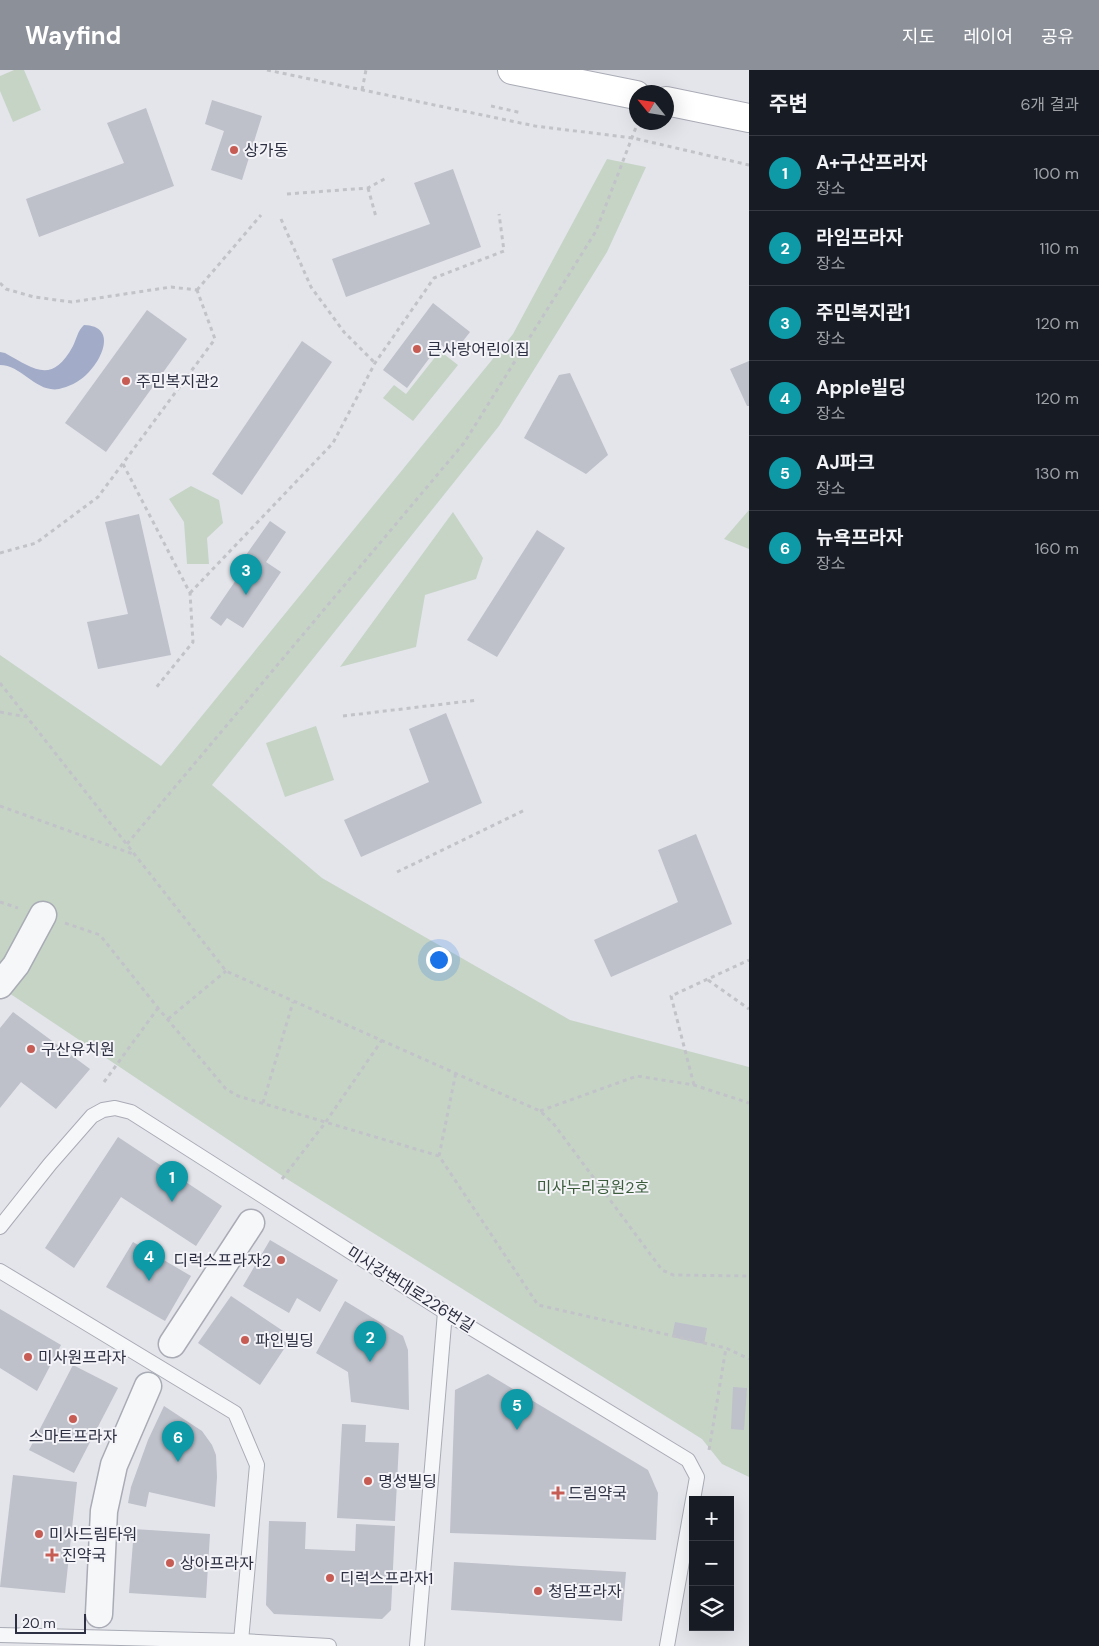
<!DOCTYPE html>
<html lang="ko">
<head>
<meta charset="utf-8">
<style>
  :root { --surface:#171b24; --page:#242831; --text:#f1f3f6; --muted:#9ea1a6; --line:#363941; --accent:#8c9099 }
  body { margin:0; font-family:"DM Sans","Noto Sans KR",sans-serif; background:var(--page); color:var(--text) }
  .controls { position:absolute; right:15px; bottom:15px; display:grid; overflow:hidden; border-radius:0px; box-shadow:0 5px 20px #0002 }
  .controls button { width:45px; height:45px; display:grid; place-items:center; padding:0; border:0; border-bottom:1px solid var(--line); background:var(--surface); color:var(--text); font:25px sans-serif }
  .compass { position:absolute; left:629px; top:15px; width:45px; height:45px; border-radius:50%; background:var(--surface); box-shadow:0 5px 20px #0002; rotate:300deg }
  .scale { position:absolute; left:15px; bottom:12px; width:71px; box-sizing:border-box; padding-left:5px; border:2px solid #2d3042; border-top:0; font-size:14px; line-height:18px; white-space:nowrap; color:#2d3042; -webkit-text-stroke:4px #f4f4f8; paint-order:stroke }
  .you { position:absolute; left:438px; top:889px; width:18px; height:18px; margin:-12px; border:4px solid #fff; border-radius:50%; background:#1a73e8; box-shadow:0 0 0 8px #1a73e833 }
  .badge { display:grid; place-items:center; width:32px; height:32px; border-radius:50%; background:var(--accent); color:#fff; font-size:16px; font-weight:700 }
  .pin { position:absolute; translate:-50% -41px; filter:drop-shadow(0 1px 2px #0008) }
  .pin::after { content:''; position:absolute; top:26px; width:18px; height:15px; background:inherit; clip-path:polygon(0 0,100% 0,50% 100%) }
  .list { margin:0; padding:0; list-style:none }
  h2 { display:flex; justify-content:space-between; align-items:center; height:65px; margin:0; padding:0 20px; font-size:21px }
  h2 small { font-size:16px; font-weight:400; color:var(--muted) }
  .list li { display:grid; grid-template-columns:32px 1fr auto; gap:15px; align-items:center; box-sizing:border-box; height:75px; padding:0 20px; border-top:1px solid var(--line) }
  .list b { display:block; font-size:19px; white-space:nowrap }
  .list p { margin:0; font-size:16px; white-space:nowrap; color:var(--muted) }
  .list em { font-size:16px; font-style:normal; color:var(--muted) }
  .icon { flex:none; width:28px; height:28px; fill:none; stroke:currentColor; stroke-width:2; stroke-linecap:round; stroke-linejoin:round }
  .map { position:relative; flex:none; width:749px; height:1576px; overflow:hidden }
  header { display:flex; align-items:center; gap:30px; box-sizing:border-box; height:70px; padding:0 25px; background:var(--accent); color:#fff }
  header strong { font-size:24px }
  nav { display:flex; gap:28px; margin-inline-start:auto; font-size:18px }
  main { display:flex }
  aside { flex:1; background:var(--surface) }
  .map>svg:first-child { display:block }
  .green { fill:#c6d4c6 }
  .water { fill:#a2acc8 }
  .building { fill:#bec0ca }
  .lines { fill:none; stroke-linecap:round; stroke-linejoin:round }
  .lane-casing { stroke:#a9abb5; stroke-width:16 }
  .street-casing { stroke:#a9abb5; stroke-width:29 }
  .secondary-casing { stroke:#a9abb5; stroke-width:30 }
  .path { stroke:#c2c3c9; stroke-width:3; stroke-dasharray:4 4; stroke-linecap:butt }
  .lane { stroke:#f6f7f9; stroke-width:14 }
  .street { stroke:#f6f7f9; stroke-width:26 }
  .secondary { stroke:#fff; stroke-width:28 }
  .poi-dot { fill:#c65c53; stroke:#f4f4f8; stroke-width:2 }
  .labels { text-anchor:middle; stroke-width:4; stroke-linejoin:round; paint-order:stroke }
  .poi-label { font-size:16px; fill:#2d3042; stroke:#f4f4f8; text-anchor:start }
  .park-label { font-size:16px; fill:#3b5d3c; stroke:#f4f4f8 }
  .street-label { font-size:16px; fill:#2d3042; stroke:#f4f4f8 }
</style>
</head>
<body>
<header>
<strong>Wayfind</strong>
<nav><a>지도</a><a>레이어</a><a>공유</a></nav>
</header>
<main>
<div class="map">
<svg width="749" height="1576" viewBox="0 0 749 1576">
  <rect width="100%" height="100%" fill="#e4e5eb"/>
  <g class="green">
    <path d="M14 0H24L41 40 13 52 0 21V6Z"/>
    <path d="M607 89 646 97 607 182 499 356 212 715 322 808 570 950 749 997V1407L722 1394 702 1369 287 1109 0 917V585L161 696 513 264Z"/>
    <path d="M440 281 458 295 413 351 383 328 394 315 406 324Z"/>
    <path d="M191 416 219 430 223 453 207 468 209 494H187L184 452 169 429Z"/>
    <path d="M749 440V479L724 469Z"/>
    <path d="M453 442 483 488 476 509 425 525 416 577 340 597Z"/>
    <path d="M316 656 334 710 285 727 266 673Z"/>
  </g>
  <path class="water" d="M84 255C118 256 102 291 86 305 79 312 68 317 59 319 36 323 22 295 0 295V282L5 283C34 299 52 315 73 276 77 268 77 262 84 255Z"/>
  <g class="building">
    <path d="M212 30 262 46 242 110 211 100 224 61 205 54Z"/>
    <path d="M146 38 174 116 39 167 26 129 124 93 107 53Z"/>
    <path d="M453 99 481 177 346 227 332 189 430 154 414 113Z"/>
    <path d="M433 233 470 262 453 284 440 274 407 318 383 300Z"/>
    <path d="M147 240 187 269 106 382 65 353Z"/>
    <path d="M302 271 332 292 242 425 212 404Z"/>
    <path d="M749 291V336H747L730 299Z"/>
    <path d="M570 303 608 385 586 404 524 368 559 305Z"/>
    <path d="M139 444 171 585 98 599 87 552 128 544 105 452Z"/>
    <path d="M270 451 286 462 266 492 281 502 243 558 227 548 221 556 210 548 251 488 246 485Z"/>
    <path d="M537 460 565 478 497 587 467 570Z"/>
    <path d="M446 643 482 733 361 787 344 750 429 712 409 659Z"/>
    <path d="M696 764 732 854 611 907 594 870 678 832 658 780Z"/>
    <path d="M13 942 90 999 56 1039 21 1012 0 1038V958Z"/>
    <path d="M118 1067 222 1136 196 1176 121 1127 74 1198 45 1178Z"/>
    <path d="M270 1170 338 1210 320 1242 297 1228 289 1243 243 1216Z"/>
    <path d="M133 1172 191 1206 165 1251 106 1217Z"/>
    <path d="M231 1226 292 1267 260 1315 198 1273Z"/>
    <path d="M345 1231 403 1266 408 1280 409 1340 351 1332 348 1302 316 1283Z"/>
    <path d="M0 1239 61 1275 37 1321 0 1298Z"/>
    <path d="M675 1252 707 1258 704 1274 672 1267Z"/>
    <path d="M73 1295 118 1318 74 1403 29 1380Z"/>
    <path d="M488 1304 648 1400 658 1423 656 1470 450 1463 455 1320Z"/>
    <path d="M733 1317 747 1318 744 1360 731 1359Z"/>
    <path d="M164 1336 202 1361 212 1375 216 1385 217 1407 215 1437 149 1422 146 1437 128 1433 131 1417 148 1370Z"/>
    <path d="M342 1354 366 1355 365 1372 399 1373 395 1451 337 1448Z"/>
    <path d="M13 1405 77 1412 65 1523 0 1517Z"/>
    <path d="M269 1451 306 1452 305 1479 355 1481 356 1454 395 1456 391 1540 382 1549 274 1544 266 1535Z"/>
    <path d="M134 1459 210 1464 206 1528 129 1523Z"/>
    <path d="M454 1492 626 1502 622 1551 451 1540Z"/>
  </g>
  <g class="lines">
    <defs>
      <g id="lane">
        <path d="M0 1157 50 1094 92 1046 103 1040 115 1038 131 1042 445 1242 688 1390 697 1407 667 1576"/>
        <path d="M0 1201 235 1343 257 1395 241 1571"/>
        <path d="M0 1565 241 1571 329 1576"/>
        <path d="M417 1576 445 1242"/>
      </g>
      <g id="street">
        <path d="M0 915 16 895 43 845"/>
        <path d="M172 1274 251 1153"/>
        <path d="M99 1544 104 1441 114 1395 148 1316"/>
      </g>
      <g id="secondary">
        <path d="M512 0 636 25"/>
        <path d="M666 31 749 48"/>
      </g>
    </defs>
    <use href="#lane" class="lane-casing"/>
    <use href="#street" class="street-casing"/>
    <use href="#secondary" class="secondary-casing"/>
    <g class="path">
      <path d="M267 0 535 56 633 68 749 95"/>
      <path d="M362 20 366 0"/>
      <path d="M491 36 522 43"/>
      <path d="M368 118 376 147"/>
      <path d="M287 124 368 118 388 107"/>
      <path d="M281 149 311 217 344 262 375 293"/>
      <path d="M0 213 6 219 34 227 72 232 171 217 197 220"/>
      <path d="M197 220 261 145"/>
      <path d="M123 394 190 523 193 572 155 619"/>
      <path d="M0 483 36 473 98 427 215 269 197 220"/>
      <path d="M190 523 333 373 375 293 434 208 504 181 499 144"/>
      <path d="M0 613 26 646"/>
      <path d="M0 642 27 647 226 901 540 1041 553 1053 662 1200 673 1205 749 1206"/>
      <path d="M343 646 478 630"/>
      <path d="M0 736 133 784"/>
      <path d="M127 774 464 373 596 161 638 52"/>
      <path d="M397 802 525 740"/>
      <path d="M0 832 18 838"/>
      <path d="M65 853 100 865 158 938 226 1019 238 1026 439 1086 538 1235 726 1278 749 1289"/>
      <path d="M708 910 749 939"/>
      <path d="M168 949 226 901"/>
      <path d="M104 1012 158 938"/>
      <path d="M694 1015 671 926 749 890"/>
      <path d="M263 1033 293 932"/>
      <path d="M540 1041 637 1006 694 1015 749 1033"/>
      <path d="M439 1086 456 1002"/>
      <path d="M282 1109 325 1053 382 970"/>
      <path d="M709 1380 726 1278"/>
    </g>
    <use href="#lane" class="lane"/>
    <use href="#street" class="street"/>
    <use href="#secondary" class="secondary"/>
  </g>
  <g class="poi-dot">
    <circle cx="234" cy="80" r="5"/>
    <circle cx="417" cy="279" r="5"/>
    <circle cx="126" cy="311" r="5"/>
    <circle cx="31" cy="979" r="5"/>
    <circle cx="281" cy="1190" r="5"/>
    <circle cx="245" cy="1270" r="5"/>
    <circle cx="28" cy="1287" r="5"/>
    <circle cx="73" cy="1349" r="5"/>
    <circle cx="368" cy="1411" r="5"/>
    <path d="M555.5 1415.5h5v5h5v5h-5v5h-5v-5h-5v-5h5z"/>
    <circle cx="39" cy="1464" r="5"/>
    <path d="M49.5 1477.5h5v5h5v5h-5v5h-5v-5h-5v-5h5z"/>
    <circle cx="170" cy="1493" r="5"/>
    <circle cx="330" cy="1508" r="5"/>
    <circle cx="538" cy="1521" r="5"/>
  </g>
  <g class="labels">
    <g class="poi-label">
      <text x="244" y="86">상가동</text>
      <text x="427" y="285">큰사랑어린이집</text>
      <text x="136" y="317">주민복지관2</text>
      <text x="41" y="985">구산유치원</text>
      <text x="271" y="1196" text-anchor="end">디럭스프라자2</text>
      <text x="255" y="1276">파인빌딩</text>
      <text x="38" y="1293">미사원프라자</text>
      <text x="73" y="1372" text-anchor="middle">스마트프라자</text>
      <text x="378" y="1417">명성빌딩</text>
      <text x="568" y="1429">드림약국</text>
      <text x="49" y="1470">미사드림타워</text>
      <text x="62" y="1491">진약국</text>
      <text x="180" y="1499">상아프라자</text>
      <text x="340" y="1514">디럭스프라자1</text>
      <text x="548" y="1527">청담프라자</text>
    </g>
    <g class="park-label">
      <text x="593" y="1123">미사누리공원2호</text>
    </g>
    <g class="street-label">
      <text transform="translate(411 1219) rotate(32)" y="6">미사강변대로226번길</text>
    </g>
  </g>
</svg>
<div class="controls">
<button>+</button>
<button>−</button>
<button><svg class="icon" aria-label="layers" viewBox="0 0 24 24"><path d="M12 4l9 5-9 5-9-5zM3 14l9 5 9-5"/></svg></button>
</div>
<svg class="compass" viewBox="-18 -18 36 36"><path d="M0-13l5 13h-10z" fill="#e53935"/><path d="M0 13l5-13h-10z" fill="#9ea1a6"/></svg>
<div class="scale">20 m</div>
<div class="you"></div>
<div class="pin badge" style="left:172px;top:1132px;background:#0f9aa8">1</div>
<div class="pin badge" style="left:370px;top:1292px;background:#0f9aa8">2</div>
<div class="pin badge" style="left:246px;top:525px;background:#0f9aa8">3</div>
<div class="pin badge" style="left:149px;top:1211px;background:#0f9aa8">4</div>
<div class="pin badge" style="left:517px;top:1360px;background:#0f9aa8">5</div>
<div class="pin badge" style="left:178px;top:1392px;background:#0f9aa8">6</div>
</div>
<aside>
<h2>주변<small>6개 결과</small></h2>
<ul class="list">
<li><span class="badge" style="background:#0f9aa8">1</span><div><b>A+구산프라자</b><p>장소</p></div><em>100 m</em></li>
<li><span class="badge" style="background:#0f9aa8">2</span><div><b>라임프라자</b><p>장소</p></div><em>110 m</em></li>
<li><span class="badge" style="background:#0f9aa8">3</span><div><b>주민복지관1</b><p>장소</p></div><em>120 m</em></li>
<li><span class="badge" style="background:#0f9aa8">4</span><div><b>Apple빌딩</b><p>장소</p></div><em>120 m</em></li>
<li><span class="badge" style="background:#0f9aa8">5</span><div><b>AJ파크</b><p>장소</p></div><em>130 m</em></li>
<li><span class="badge" style="background:#0f9aa8">6</span><div><b>뉴욕프라자</b><p>장소</p></div><em>160 m</em></li>
</ul>
</aside>
</main>
</body>
</html>
